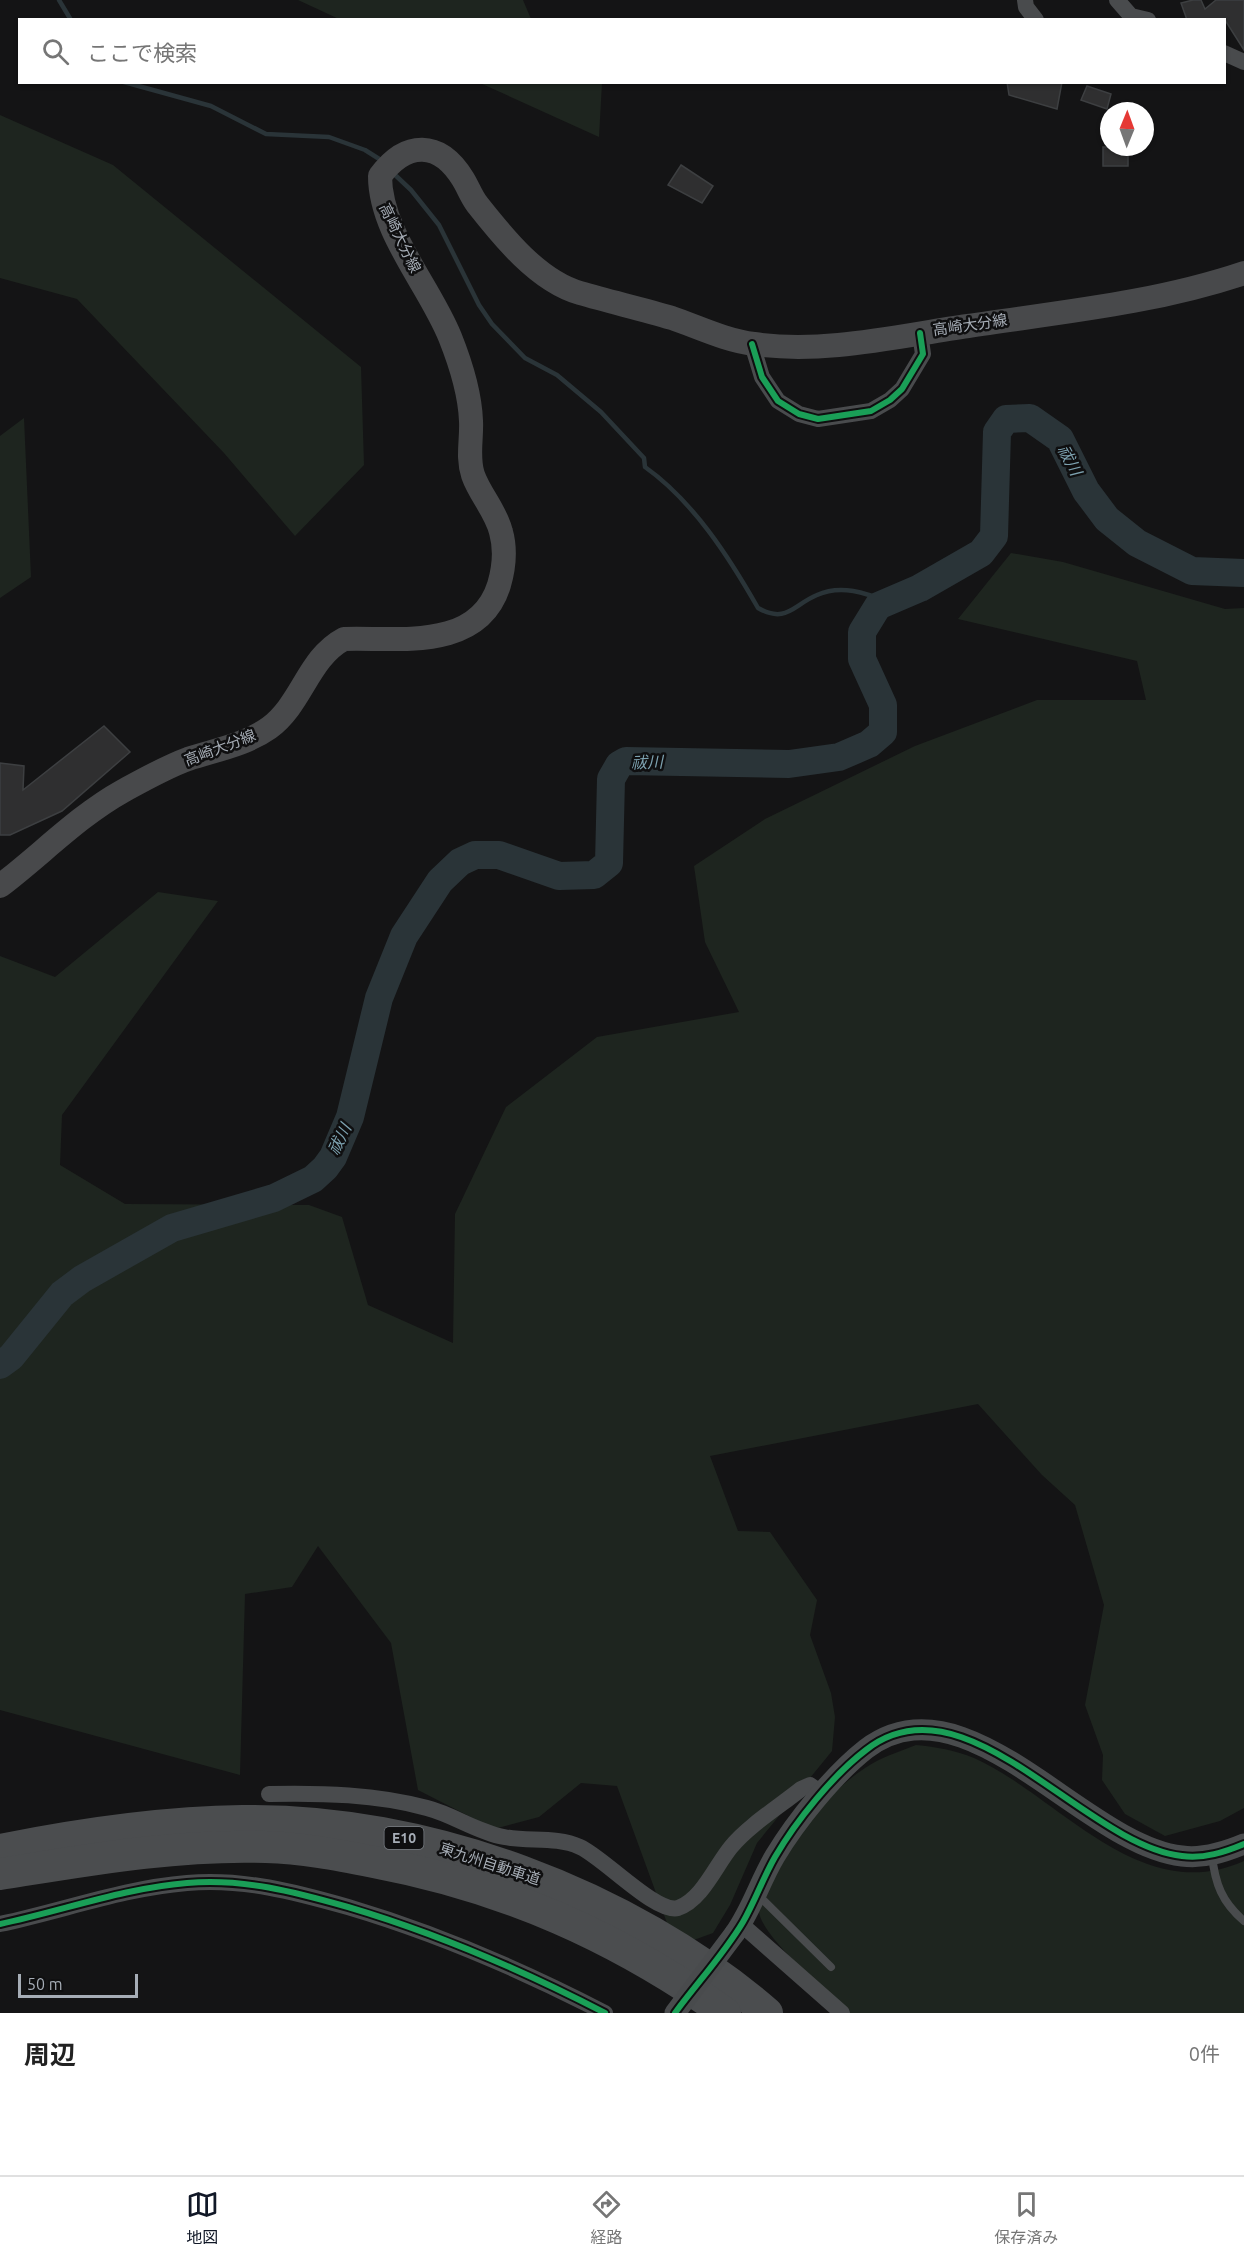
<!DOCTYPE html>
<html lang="ja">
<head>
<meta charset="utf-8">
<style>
  :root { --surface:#fff; --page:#f2f2f2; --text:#222; --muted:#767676; --line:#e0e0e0; --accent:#111827 }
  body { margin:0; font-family:Ubuntu,"Noto Sans JP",sans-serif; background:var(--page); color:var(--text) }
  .compass { position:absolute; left:1100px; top:102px; width:54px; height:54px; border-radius:50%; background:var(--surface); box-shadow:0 2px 4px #0004; rotate:1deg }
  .scale { position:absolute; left:18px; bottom:15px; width:120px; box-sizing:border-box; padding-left:6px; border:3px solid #a6adb6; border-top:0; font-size:16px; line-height:21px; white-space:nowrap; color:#a6adb6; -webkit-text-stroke:4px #0f0f10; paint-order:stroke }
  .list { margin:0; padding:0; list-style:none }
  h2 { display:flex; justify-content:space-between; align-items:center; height:78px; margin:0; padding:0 24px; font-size:26px }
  h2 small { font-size:20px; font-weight:400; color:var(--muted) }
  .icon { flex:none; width:33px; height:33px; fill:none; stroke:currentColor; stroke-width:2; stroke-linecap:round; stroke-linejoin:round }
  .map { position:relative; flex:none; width:1244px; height:2013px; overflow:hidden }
  .search { position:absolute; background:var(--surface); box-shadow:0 2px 4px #0004; left:18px; right:18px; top:18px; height:66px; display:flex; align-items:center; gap:15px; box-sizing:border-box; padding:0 21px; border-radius:0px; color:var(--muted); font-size:22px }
  .sheet { height:162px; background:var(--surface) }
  nav { display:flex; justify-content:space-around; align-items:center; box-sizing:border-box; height:84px; border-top:2px solid var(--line); background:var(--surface); font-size:16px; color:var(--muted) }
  nav a { display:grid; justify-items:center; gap:3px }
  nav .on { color:var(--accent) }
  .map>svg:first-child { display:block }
  .green { fill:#1e251f }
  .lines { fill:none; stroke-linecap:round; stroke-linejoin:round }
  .stream { stroke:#2a3438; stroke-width:4.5 }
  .river { stroke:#2a3438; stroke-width:28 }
  .building { fill:#2f2f30; stroke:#3d3f41; stroke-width:1.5 }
  .service { stroke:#494b4d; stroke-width:8 }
  .minor { stroke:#494b4d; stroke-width:16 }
  .tertiary { stroke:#494b4d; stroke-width:21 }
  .secondary { stroke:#48494b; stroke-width:24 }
  .motorway { stroke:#4b4d4f; stroke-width:32 }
  .tertiary-bridge { stroke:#494b4d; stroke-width:21 }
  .cycleway-casing { stroke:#0f0f10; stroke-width:10 }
  .cycleway { stroke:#1a9f57; stroke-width:6 }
  .labels { text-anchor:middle; stroke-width:5; stroke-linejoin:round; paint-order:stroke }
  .shield { fill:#0f0f10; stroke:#797e84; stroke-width:1.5 }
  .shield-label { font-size:14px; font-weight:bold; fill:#a6adb6 }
  .street-label { font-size:15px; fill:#a6adb6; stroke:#0f0f10 }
  .water-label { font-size:16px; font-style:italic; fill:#7da2b0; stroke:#0f0f10 }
</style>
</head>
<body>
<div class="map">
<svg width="1244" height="2013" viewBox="0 0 1244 2013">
  <rect width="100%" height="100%" fill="#141415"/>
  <g class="green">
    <path d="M298 0H523L531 19H339Z"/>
    <path d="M480 83H602L599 137Z"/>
    <path d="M0 115 113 165 361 367 364 465 295 536 224 453 77 299 0 278Z"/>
    <path d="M24 418 31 577 0 598V436Z"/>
    <path d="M1011 553 1063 562 1225 609 1244 608V1808L1220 1821 1165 1836 1125 1814 1102 1780 1103 1755 1085 1705 1104 1605 1075 1505 1042 1475 978 1404 710 1456 738 1531 770 1532 817 1600 810 1635 831 1693 835 1717 832 1751 757 1843 730 1905 713 1933 691 1941 667 1923 617 1786 581 1783 539 1817 494 1829 418 1790 391 1643 318 1546 292 1587 245 1594 240 1775 0 1710V956L55 977 158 892 218 901 62 1115 60 1165 125 1204 309 1205 342 1217 368 1305 453 1343 455 1214 506 1107 597 1037 739 1012 705 942 694 866 765 819 915 746 1037 700H1146L1137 661 958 619Z"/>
    <path d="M916 1745C936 1747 955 1750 974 1758 1059 1796 1140 1908 1244 1861V2013H850C829 1994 760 1936 759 1911 783 1857 815 1801 865 1768 881 1757 899 1752 916 1745Z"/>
  </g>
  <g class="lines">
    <g class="stream">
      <path d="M59 0 71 20"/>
      <path d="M124 82 211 106 266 134 329 137 365 150 384 162"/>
      <path d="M393 173 411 190 439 225 479 305 492 324 525 358 557 375 601 412 644 458 645 467C693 501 729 557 758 608 786 624 793 605 817 595 841 584 866 593 888 602"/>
    </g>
    <path class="river" d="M0 1365 11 1357 62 1294 82 1279 172 1228 274 1198 313 1179 325 1168 333 1157 350 1117 379 998 404 936 440 881 460 862 475 855H499L559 876 594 875 609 863 611 779 619 765 626 761 789 764 839 757 869 744 883 732V705L862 659V632L878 606 920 588 981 553 994 536 997 432 1006 419 1030 418 1060 439 1086 491 1107 519 1137 543 1192 571 1244 573"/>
  </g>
  <g class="building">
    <path d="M1193 0H1201L1205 9 1216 0H1244V50L1225 20H1187L1181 3Z"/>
    <path d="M1007 82H1062L1057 109 1009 95Z"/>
    <path d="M1087 86 1111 94 1107 109 1081 100Z"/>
    <rect x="1103" y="147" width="25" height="19"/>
    <path d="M681 165 713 186 702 203 668 185Z"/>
    <path d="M104 726 130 752 62 811 10 835H0V763L24 766 23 790Z"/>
  </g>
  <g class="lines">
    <g class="service">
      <path d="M1212 1855C1215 1884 1222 1902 1244 1921"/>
      <path d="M757 1894 831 1967"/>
    </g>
    <g class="minor">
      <path d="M1025 0 1026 7 1036 20"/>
      <path d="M1117 0 1131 16 1148 20"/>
      <path d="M1224 53 1244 62"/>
      <path d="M752 344 762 377 778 401 799 414 818 419 871 411 890 400 902 389 923 354 920 333"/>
      <path d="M269 1794C322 1793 376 1794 427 1808 454 1815 477 1832 504 1837 529 1842 556 1836 580 1847 603 1857 656 1914 678 1908 702 1900 716 1865 731 1847 748 1826 780 1806 801 1789L810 1785 823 1794"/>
      <path d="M0 1924C62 1911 124 1888 187 1883 243 1878 295 1892 348 1907 439 1934 522 1970 605 2013"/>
      <path d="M741 1924 842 2013"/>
    </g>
    <path class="tertiary" d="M735 1933C752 1909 760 1881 775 1856 796 1821 834 1774 866 1749 966 1673 1083 1845 1182 1856 1204 1859 1225 1852 1244 1844"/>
    <path class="secondary" d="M0 886C41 855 78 816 123 791 143 780 166 767 188 759 215 750 245 745 269 728 302 704 308 658 344 639 397 637 478 652 499 585 504 568 506 550 501 532 496 511 480 495 473 475 467 457 472 439 471 421 470 393 460 362 450 337 429 285 380 232 380 176 406 141 439 140 463 179 468 187 471 196 477 204 503 237 538 281 580 293 611 302 642 309 672 318 698 327 727 341 754 344 825 354 898 336 968 326 1061 312 1155 303 1244 273"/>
    <g class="motorway">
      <path d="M0 1850C80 1834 160 1822 242 1821 425 1818 629 1894 767 2013"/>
      <path d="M0 1874C88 1860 177 1844 266 1847 302 1848 338 1855 374 1862 506 1887 616 1936 725 2013"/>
    </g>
    <path class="tertiary-bridge" d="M675 2013 735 1933"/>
    <defs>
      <g id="cycleway">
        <path d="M752 344 762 377 778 401 799 414 818 419 871 411 890 400 902 389 923 354 920 333"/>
        <path d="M0 1924C62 1911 124 1888 187 1883 243 1878 295 1892 348 1907 439 1934 522 1970 605 2013"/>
        <path d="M675 2013C697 1983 724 1954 743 1922 755 1901 763 1878 775 1857 796 1821 833 1775 866 1750 965 1672 1083 1845 1182 1856 1204 1859 1225 1852 1244 1844"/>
      </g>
    </defs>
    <use href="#cycleway" class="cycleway-casing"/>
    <use href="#cycleway" class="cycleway"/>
  </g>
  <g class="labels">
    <rect class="shield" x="384.5" y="1827" width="39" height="22" rx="4.5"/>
    <g class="shield-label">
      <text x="404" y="1843">E10</text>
    </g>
    <g class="street-label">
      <text transform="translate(400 238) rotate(64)" y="5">高崎大分線</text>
      <text transform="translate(970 325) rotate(-8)" y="5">高崎大分線</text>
      <text transform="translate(220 748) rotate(-21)" y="5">高崎大分線</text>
      <text transform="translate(490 1864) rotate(18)" y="5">東九州自動車道</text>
    </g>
    <g class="water-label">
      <text transform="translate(1070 460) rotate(62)" y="6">祓川</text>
      <text transform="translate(647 762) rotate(-2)" y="6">祓川</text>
      <text transform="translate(339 1139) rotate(-64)" y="6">祓川</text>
    </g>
  </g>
</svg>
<svg class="compass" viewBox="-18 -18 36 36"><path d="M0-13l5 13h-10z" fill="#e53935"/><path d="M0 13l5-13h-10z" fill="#767676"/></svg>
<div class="scale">50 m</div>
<div class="search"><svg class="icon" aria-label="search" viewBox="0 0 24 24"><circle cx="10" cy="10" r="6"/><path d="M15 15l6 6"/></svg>ここで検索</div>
</div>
<section class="sheet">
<h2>周辺<small>0件</small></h2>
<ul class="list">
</ul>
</section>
<nav>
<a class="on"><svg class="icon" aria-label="map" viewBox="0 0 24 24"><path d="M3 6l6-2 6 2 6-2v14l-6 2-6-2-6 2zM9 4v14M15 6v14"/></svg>地図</a>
<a><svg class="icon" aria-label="directions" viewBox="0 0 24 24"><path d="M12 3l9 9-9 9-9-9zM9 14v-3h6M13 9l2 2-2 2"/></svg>経路</a>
<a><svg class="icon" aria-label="saved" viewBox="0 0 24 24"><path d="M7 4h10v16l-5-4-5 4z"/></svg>保存済み</a>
</nav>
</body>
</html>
